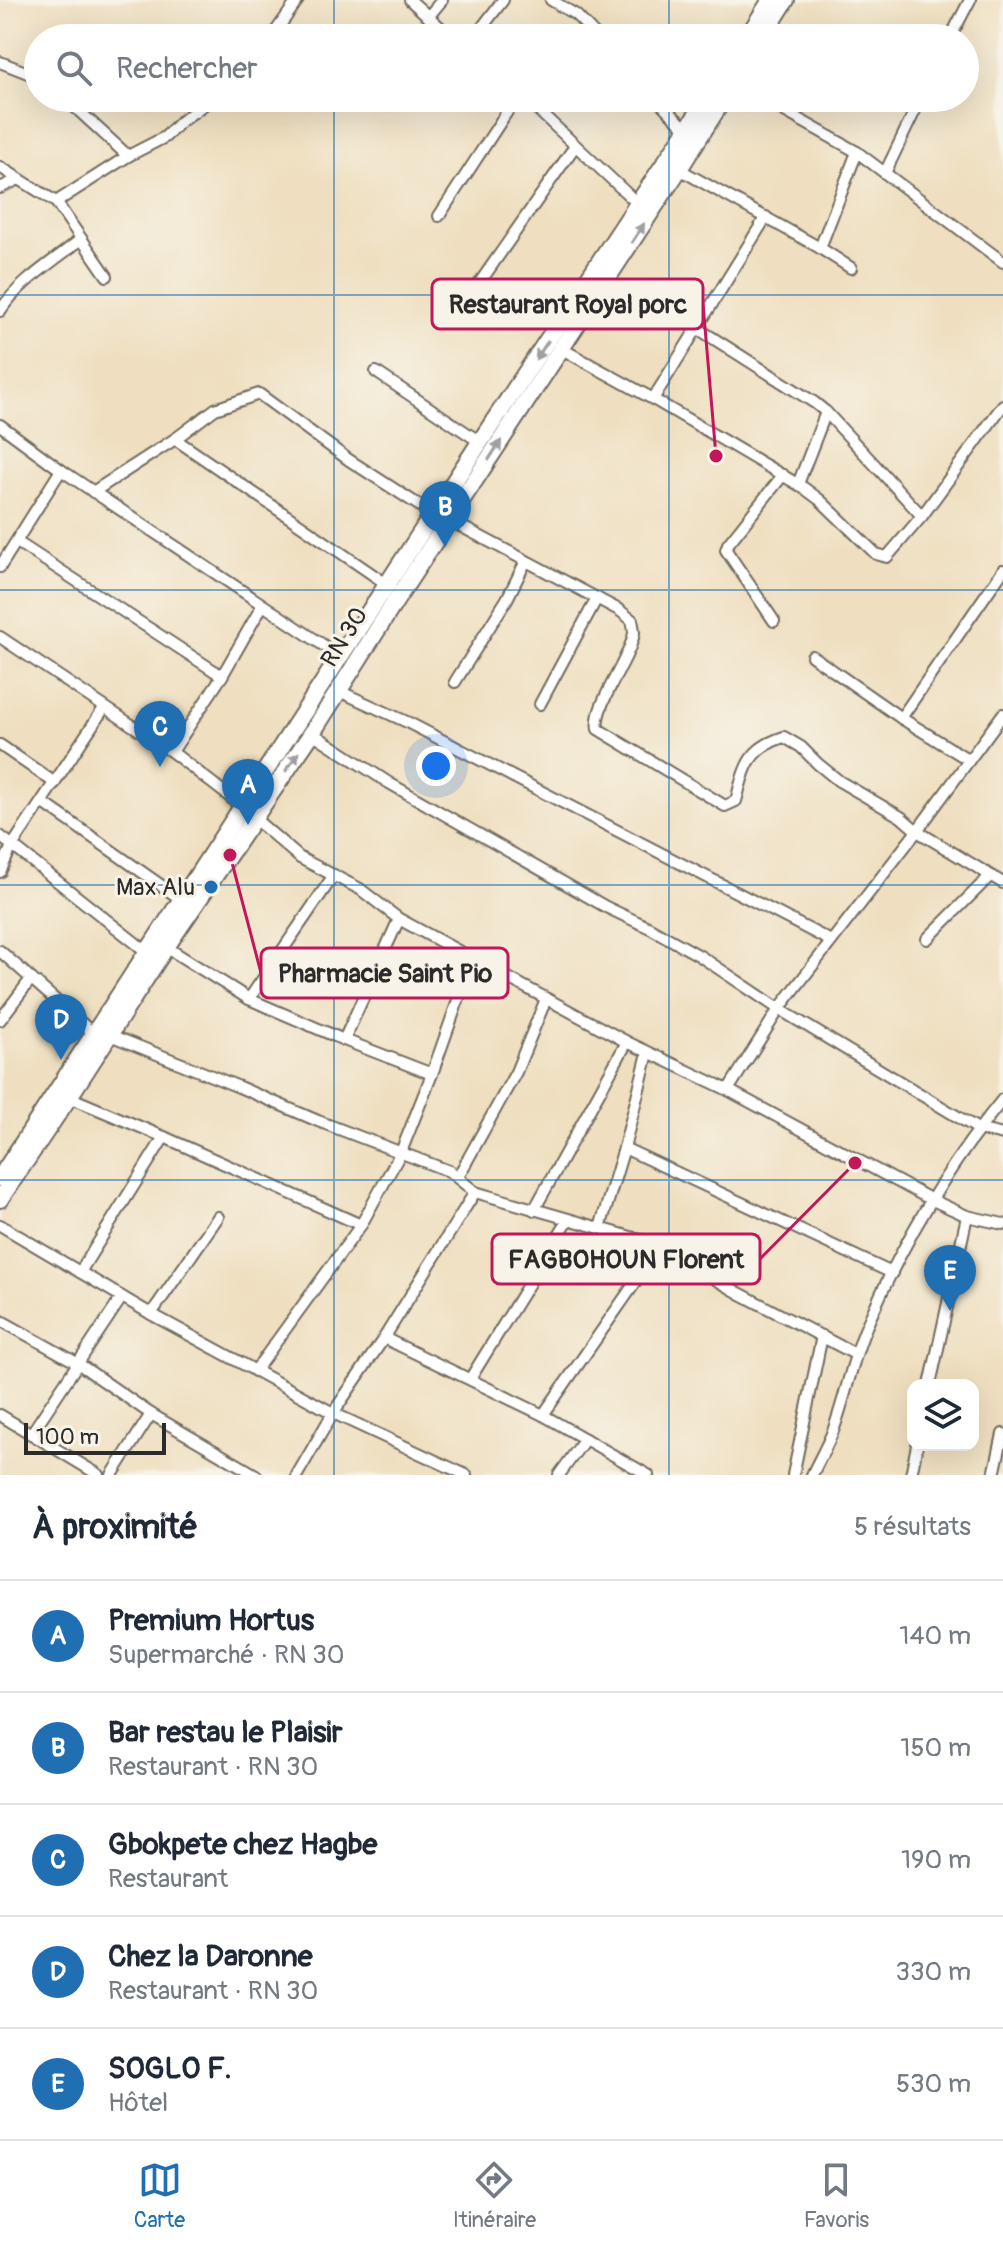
<!DOCTYPE html>
<html lang="fr">
<head>
<meta charset="utf-8">
<style>
  :root { --surface:#fff; --page:#f2f2f3; --text:#1f2937; --muted:#747a83; --line:#e0e1e3; --accent:#1f6fb2 }
  body { margin:0; font-family:Pangolin,sans-serif; background:var(--page); color:var(--text) }
  .controls { position:absolute; right:24px; bottom:24px; display:grid; overflow:hidden; border-radius:16px; box-shadow:0 8px 32px #0002 }
  .controls button { width:72px; height:72px; display:grid; place-items:center; padding:0; border:0; border-bottom:2px solid var(--line); background:var(--surface); color:var(--text); font:40px sans-serif }
  .scale { position:absolute; left:24px; bottom:20px; width:142px; box-sizing:border-box; padding-left:8px; border:4px solid #2b2b2b; border-top:0; font-size:22px; line-height:28px; white-space:nowrap; color:#2b2b2b; -webkit-text-stroke:6px #f7f3e8; paint-order:stroke }
  .you { position:absolute; left:436px; top:766px; width:28px; height:28px; margin:-20px; border:6px solid #fff; border-radius:50%; background:#1a73e8; box-shadow:0 0 0 12px #1a73e833 }
  .badge { display:grid; place-items:center; width:52px; height:52px; border-radius:50%; background:var(--accent); color:#fff; font-size:26px; font-weight:700 }
  .pin { position:absolute; translate:-50% -66px; filter:drop-shadow(0 2px 4px #0008) }
  .pin::after { content:''; position:absolute; top:42px; width:28px; height:24px; background:inherit; clip-path:polygon(0 0,100% 0,50% 100%) }
  .list { margin:0; padding:0; list-style:none }
  h2 { display:flex; justify-content:space-between; align-items:center; height:104px; margin:0; padding:0 32px; font-size:34px }
  h2 small { font-size:26px; font-weight:400; color:var(--muted) }
  .list li { display:grid; grid-template-columns:52px 1fr auto; gap:24px; align-items:center; box-sizing:border-box; height:112px; padding:0 32px; border-top:2px solid var(--line) }
  .list b { display:block; font-size:30px; white-space:nowrap }
  .list p { margin:0; font-size:26px; white-space:nowrap; color:var(--muted) }
  .list em { font-size:26px; font-style:normal; color:var(--muted) }
  .icon { flex:none; width:44px; height:44px; fill:none; stroke:currentColor; stroke-width:2; stroke-linecap:round; stroke-linejoin:round }
  .map { position:relative; flex:none; width:1003px; height:1475px; overflow:hidden }
  .search { position:absolute; background:var(--surface); box-shadow:0 8px 32px #0002; left:24px; right:24px; top:24px; height:88px; display:flex; align-items:center; gap:20px; box-sizing:border-box; padding:0 28px; border-radius:44px; color:var(--muted); font-size:30px }
  .sheet { height:664px; background:var(--surface) }
  nav { display:flex; justify-content:space-around; align-items:center; box-sizing:border-box; height:112px; border-top:2px solid var(--line); background:var(--surface); font-size:22px; color:var(--muted) }
  nav a { display:grid; justify-items:center; gap:4px }
  nav .on { color:var(--accent) }
  .map>svg:first-child { display:block }
  .lines { fill:none; stroke-linecap:round; stroke-linejoin:round }
  .street-casing { stroke:#706a5f; stroke-width:14 }
  .primary-casing { stroke:#706a5f; stroke-width:20 }
  .street { stroke:#fff; stroke-width:10 }
  .primary { stroke:#fff; stroke-width:16 }
  .oneway { fill:#a0a0a0 }
  .grid { fill:none; stroke:#1f6fb2; stroke-width:2; stroke-opacity:0.55 }
  .poi-dot { fill:#1f6fb2; stroke:#f7f3e8; stroke-width:3 }
  .labels { text-anchor:middle; stroke-width:6; stroke-linejoin:round; paint-order:stroke }
  .street-label { font-size:24px; fill:#2b2b2b; stroke:#f7f3e8 }
  .poi-label { font-size:24px; fill:#2b2b2b; stroke:#f7f3e8; text-anchor:end }
  .leader { fill:none; stroke:#c2185b; stroke-width:3 }
  .callout-dot { fill:#c2185b; stroke:#f7f3e8; stroke-width:3 }
  .callout { fill:#f7f3e8; stroke:#c2185b; stroke-width:3 }
  .callout-label { font-size:26px; text-anchor:middle; font-weight:bold; fill:#2b2b2b }
</style>
</head>
<body>
<div class="map">
<svg width="1003" height="1475" viewBox="0 0 1003 1475">
  <rect width="100%" height="100%" fill="#f7f3e8"/>
  <filter id="ink" filterUnits="userSpaceOnUse"><feTurbulence type="fractalNoise" baseFrequency=".0125" numOctaves="2"/><feDisplacementMap in="SourceGraphic" scale="16" xChannelSelector="R" yChannelSelector="G"/><feConvolveMatrix kernelMatrix="1 2 1 2 8 2 1 2 1" color-interpolation-filters="sRGB"/></filter>
  <filter id="wash" filterUnits="userSpaceOnUse"><feTurbulence type="fractalNoise" baseFrequency=".006" numOctaves="4" result="noise"/><feDisplacementMap in="SourceGraphic" scale="32" xChannelSelector="R" yChannelSelector="G"/><feGaussianBlur stdDeviation="1.8" result="paint"/><feColorMatrix in="noise" values="0 0 0 0 0 0 0 0 0 0 0 0 0 0 0 0 0 1.4 0 .05"/><feComposite in="paint" operator="in"/></filter>
  <g filter="url(#wash)">
    <rect width="100%" height="100%" fill="#efdfc0"/>
  </g>
  <g filter="url(#ink)">
    <g class="lines">
      <defs>
        <g id="street">
          <path d="M410 0 452 38"/>
          <path d="M551 0 576 15 598 38"/>
          <path d="M428 17 442 0"/>
          <path d="M271 38 298 0"/>
          <path d="M474 38 503 0"/>
          <path d="M950 38 970 0"/>
          <path d="M0 62 38 77"/>
          <path d="M525 98 638 204"/>
          <path d="M656 98 687 130"/>
          <path d="M761 98 857 152 1003 262"/>
          <path d="M128 156 165 137 180 122 213 98"/>
          <path d="M0 167 56 202 107 276"/>
          <path d="M679 169 820 248 857 152"/>
          <path d="M885 173 921 98"/>
          <path d="M0 188 19 179"/>
          <path d="M56 202 128 156 65 98"/>
          <path d="M439 216 516 98"/>
          <path d="M820 248 851 268"/>
          <path d="M0 311C21 280 52 263 81 239"/>
          <path d="M452 311 467 301 575 146"/>
          <path d="M697 328 815 403 826 412 922 516"/>
          <path d="M562 349 653 399 804 488 820 500 876 554 887 557 922 516 1003 405"/>
          <path d="M376 372 480 442"/>
          <path d="M653 399 766 217"/>
          <path d="M0 425 61 470 341 657"/>
          <path d="M175 439 388 585"/>
          <path d="M798 484 826 412"/>
          <path d="M93 492 175 439 215 409 259 394 349 460 434 515"/>
          <path d="M449 520 619 610 632 620C633 625 634 629 634 633 630 660 593 705 598 729L725 806 736 801C745 767 748 748 784 737L801 747 818 764 839 781 901 817 917 831 1003 883"/>
          <path d="M17 542 222 676"/>
          <path d="M0 567 61 470"/>
          <path d="M774 621 726 550 728 544 783 475"/>
          <path d="M0 637 172 752 225 793 300 858 360 889 399 919 627 1042 728 1090 930 1199 967 1216 1003 1224"/>
          <path d="M812 656 901 718 969 760"/>
          <path d="M455 682 507 599 526 561"/>
          <path d="M339 691 407 722 831 941"/>
          <path d="M540 704 597 598"/>
          <path d="M901 718 1003 570"/>
          <path d="M312 733 389 783 606 907 650 928 700 956 779 1009 978 1129 1003 1135"/>
          <path d="M0 745 55 783"/>
          <path d="M172 752 222 676 262 606"/>
          <path d="M42 802 182 900"/>
          <path d="M0 836 147 952"/>
          <path d="M0 872 12 846 104 708"/>
          <path d="M927 939 990 876"/>
          <path d="M166 947 249 999 344 1040 432 1074"/>
          <path d="M0 951 95 1035"/>
          <path d="M249 999 334 875"/>
          <path d="M0 1020 31 979"/>
          <path d="M110 1035 239 1087 318 1121 449 1171 475 1192 655 1244 739 1293 855 1354"/>
          <path d="M344 1040 399 919"/>
          <path d="M728 1090 779 1009 917 831 1003 714"/>
          <path d="M69 1097 164 1137 361 1225"/>
          <path d="M624 1148 892 1273"/>
          <path d="M458 1177 516 1072 546 999"/>
          <path d="M534 1210 627 1042"/>
          <path d="M0 1225 151 1314 333 1413 466 1475"/>
          <path d="M600 1228 624 1148 648 1053"/>
          <path d="M80 1272 164 1137"/>
          <path d="M151 1314 218 1217"/>
          <path d="M0 1320 79 1364 151 1414 256 1475"/>
          <path d="M384 1338 543 1415 648 1475"/>
          <path d="M255 1371 361 1225 401 1152 432 1074 473 958"/>
          <path d="M470 1379 568 1220"/>
          <path d="M930 1385 967 1216"/>
          <path d="M0 1415 99 1475"/>
          <path d="M543 1415 660 1247"/>
          <path d="M31 1434 122 1297"/>
          <path d="M112 1475 151 1414"/>
          <path d="M297 1475 333 1413 384 1338 475 1192"/>
          <path d="M559 1475 585 1439"/>
          <path d="M793 1475 822 1336"/>
          <path d="M812 1475C819 1460 827 1446 833 1431 846 1396 852 1359 867 1325 902 1244 947 1167 1003 1099"/>
          <path d="M911 1475 917 1445"/>
          <path d="M994 1475 1003 1434"/>
        </g>
        <g id="primary">
          <path d="M747 38 771 0"/>
          <path d="M762 38 786 0"/>
          <path d="M0 1178 480 442 708 98"/>
          <path d="M0 1199 69 1097 166 947 312 733 398 597 679 169 724 98"/>
        </g>
      </defs>
      <use href="#street" class="street-casing"/>
      <use href="#primary" class="primary-casing"/>
      <use href="#street" class="street"/>
      <use href="#primary" class="primary"/>
    </g>
    <defs><path id="oneway-solid" d="M-6-.8H1V-3.2L6.5 0L1 3.2V.8H-6Z" transform="scale(2)"/></defs>
    <g class="oneway">
      <use href="#oneway-solid" transform="translate(638 233) rotate(-57)"/>
      <use href="#oneway-solid" transform="translate(542 350) rotate(124)"/>
      <use href="#oneway-solid" transform="translate(495 450) rotate(-57)"/>
      <use href="#oneway-solid" transform="translate(292 762) rotate(-55)"/>
    </g>
  </g>
  <path class="grid" d="M334 0V38M669 0V38M334 98V1475M669 98V1475M0 295H1003M0 590H1003M0 885H1003M0 1180H1003"/>
  <circle class="poi-dot" cx="211" cy="887" r="8"/>
  <g class="labels">
    <g class="street-label">
      <text transform="translate(344 637) rotate(-58)" y="8">RN 30</text>
    </g>
    <g class="poi-label">
      <text x="195" y="895">Max Alu</text>
    </g>
  </g>
  <path class="leader" d="M716 456L703 304M230 855L261 973M855 1163L760 1259"/>
  <g class="callout-dot">
    <circle cx="716" cy="456" r="8"/>
    <circle cx="230" cy="855" r="8"/>
    <circle cx="855" cy="1163" r="8"/>
  </g>
  <g class="callout">
    <rect x="432" y="279" width="271" height="50" rx="8"/>
    <rect x="261" y="948" width="247" height="50" rx="8"/>
    <rect x="492" y="1234" width="268" height="50" rx="8"/>
  </g>
  <g class="callout-label">
    <text x="568" y="313">Restaurant Royal porc</text>
    <text x="385" y="982">Pharmacie Saint Pio</text>
    <text x="626" y="1268">FAGBOHOUN Florent</text>
  </g>
</svg>
<div class="controls">
<button><svg class="icon" aria-label="layers" viewBox="0 0 24 24"><path d="M12 4l9 5-9 5-9-5zM3 14l9 5 9-5"/></svg></button>
</div>
<div class="scale">100 m</div>
<div class="you"></div>
<div class="pin badge" style="left:248px;top:825px">A</div>
<div class="pin badge" style="left:445px;top:547px">B</div>
<div class="pin badge" style="left:160px;top:767px">C</div>
<div class="pin badge" style="left:61px;top:1060px">D</div>
<div class="pin badge" style="left:950px;top:1311px">E</div>
<div class="search"><svg class="icon" aria-label="search" viewBox="0 0 24 24"><circle cx="10" cy="10" r="6"/><path d="M15 15l6 6"/></svg>Rechercher</div>
</div>
<section class="sheet">
<h2>À proximité<small>5 résultats</small></h2>
<ul class="list">
<li><span class="badge">A</span><div><b>Premium Hortus</b><p>Supermarché · RN 30</p></div><em>140 m</em></li>
<li><span class="badge">B</span><div><b>Bar restau le Plaisir</b><p>Restaurant · RN 30</p></div><em>150 m</em></li>
<li><span class="badge">C</span><div><b>Gbokpete chez Hagbe</b><p>Restaurant</p></div><em>190 m</em></li>
<li><span class="badge">D</span><div><b>Chez la Daronne</b><p>Restaurant · RN 30</p></div><em>330 m</em></li>
<li><span class="badge">E</span><div><b>SOGLO F.</b><p>Hôtel</p></div><em>530 m</em></li>
</ul>
</section>
<nav>
<a class="on"><svg class="icon" aria-label="map" viewBox="0 0 24 24"><path d="M3 6l6-2 6 2 6-2v14l-6 2-6-2-6 2zM9 4v14M15 6v14"/></svg>Carte</a>
<a><svg class="icon" aria-label="directions" viewBox="0 0 24 24"><path d="M12 3l9 9-9 9-9-9zM9 14v-3h6M13 9l2 2-2 2"/></svg>Itinéraire</a>
<a><svg class="icon" aria-label="saved" viewBox="0 0 24 24"><path d="M7 4h10v16l-5-4-5 4z"/></svg>Favoris</a>
</nav>
</body>
</html>
